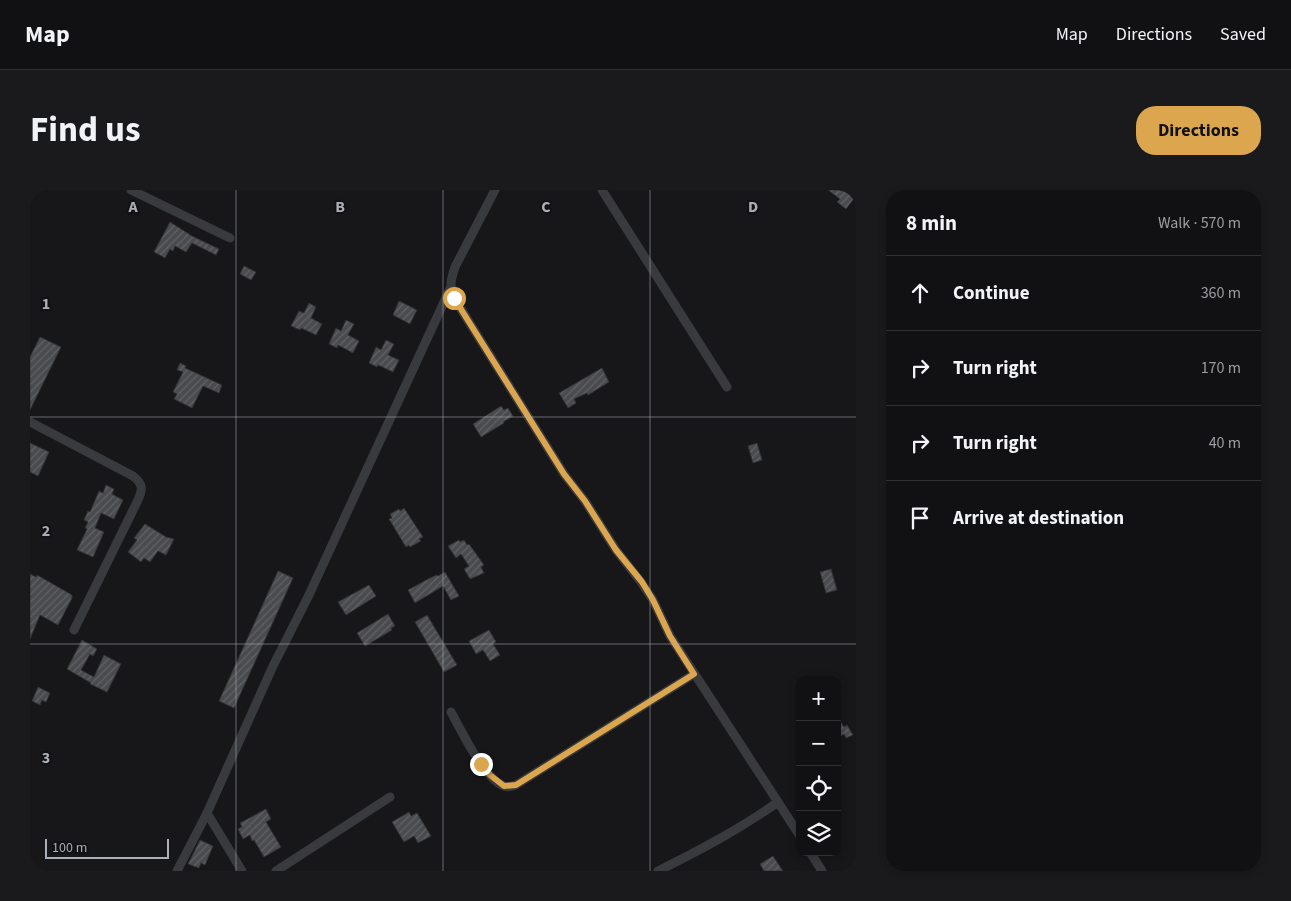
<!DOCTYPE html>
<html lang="en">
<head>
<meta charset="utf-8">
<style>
  :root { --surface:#111113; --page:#1a1a1c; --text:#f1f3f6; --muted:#9c9da0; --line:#303133; --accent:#dba64d }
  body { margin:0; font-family:"Source Sans 3",sans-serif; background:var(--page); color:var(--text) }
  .controls { position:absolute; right:15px; bottom:15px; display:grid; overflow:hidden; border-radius:10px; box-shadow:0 2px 8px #0003 }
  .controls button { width:45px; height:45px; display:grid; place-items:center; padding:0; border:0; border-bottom:1px solid var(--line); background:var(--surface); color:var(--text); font:25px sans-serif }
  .scale { position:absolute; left:15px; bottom:12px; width:124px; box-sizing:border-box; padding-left:5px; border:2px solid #abafb7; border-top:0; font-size:14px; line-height:18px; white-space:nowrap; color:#abafb7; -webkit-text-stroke:4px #121214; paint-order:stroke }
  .stop { position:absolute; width:15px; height:15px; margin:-11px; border:4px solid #dba64d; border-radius:50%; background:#fff }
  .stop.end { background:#dba64d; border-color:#fff; box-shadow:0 1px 5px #0008 }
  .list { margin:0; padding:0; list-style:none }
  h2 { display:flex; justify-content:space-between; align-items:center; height:65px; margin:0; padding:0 20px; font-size:21px }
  h2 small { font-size:16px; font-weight:400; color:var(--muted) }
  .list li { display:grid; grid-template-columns:32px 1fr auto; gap:15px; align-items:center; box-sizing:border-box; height:75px; padding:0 20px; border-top:1px solid var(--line) }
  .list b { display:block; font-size:19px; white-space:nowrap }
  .list em { font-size:16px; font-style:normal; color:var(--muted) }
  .icon { flex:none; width:28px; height:28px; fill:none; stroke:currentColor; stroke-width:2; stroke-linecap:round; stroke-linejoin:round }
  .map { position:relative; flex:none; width:826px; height:681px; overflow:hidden; border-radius:20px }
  header { display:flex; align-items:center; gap:30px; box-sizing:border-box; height:70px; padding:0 25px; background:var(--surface); border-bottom:1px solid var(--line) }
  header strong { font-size:24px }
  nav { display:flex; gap:28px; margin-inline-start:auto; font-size:18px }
  .intro { display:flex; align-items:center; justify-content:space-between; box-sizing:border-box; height:120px; padding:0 30px }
  h1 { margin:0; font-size:35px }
  .button { padding:12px 22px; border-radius:20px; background:var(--accent); color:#111; font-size:18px; font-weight:700 }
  main { display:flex; gap:30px; padding:0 30px }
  aside { flex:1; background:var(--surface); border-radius:20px; box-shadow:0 2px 8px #0003 }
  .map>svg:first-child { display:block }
  .building { fill:url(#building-hatch); stroke:#323235 }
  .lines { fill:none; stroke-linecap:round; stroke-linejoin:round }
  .minor { stroke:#393a3e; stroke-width:9 }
  .route { stroke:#dba64d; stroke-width:6 }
  .grid { fill:none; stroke:#abafb7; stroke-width:1; stroke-opacity:0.55 }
  .grid-label { font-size:16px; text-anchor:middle; font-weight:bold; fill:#abafb7; stroke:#121214; stroke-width:4.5; stroke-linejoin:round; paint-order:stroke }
</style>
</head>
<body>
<header>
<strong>Map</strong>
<nav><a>Map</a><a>Directions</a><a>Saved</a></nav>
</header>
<div class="intro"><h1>Find us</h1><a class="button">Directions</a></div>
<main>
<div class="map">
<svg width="826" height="681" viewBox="0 0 826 681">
  <defs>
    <pattern id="building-hatch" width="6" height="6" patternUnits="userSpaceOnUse" patternTransform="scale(1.25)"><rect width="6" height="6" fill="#4a4b4e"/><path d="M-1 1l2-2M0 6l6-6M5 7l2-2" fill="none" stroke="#616265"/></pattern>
  </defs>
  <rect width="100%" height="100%" fill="#171719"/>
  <g class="building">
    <path d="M798 0H819L826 6 816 19 807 12 810 9Z"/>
    <path d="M140 32 162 46 189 59 186 65 162 53 156 62 145 56 143 61 140 59 135 68 124 62Z"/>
    <path d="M214 76 226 82 221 90 210 84Z"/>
    <path d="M369 111 387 120 380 134 363 125Z"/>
    <path d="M279 113 286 117 281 128 292 134 286 145 271 138 270 140 261 136 269 121 274 123Z"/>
    <path d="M316 130 324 134 318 145 329 151 323 163 308 155 307 158 299 154 306 138 311 141Z"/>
    <path d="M10 147 31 157 0 220V167Z"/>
    <path d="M356 150 364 154 358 165 369 170 363 182 348 175 347 177 339 173 346 157 351 160Z"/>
    <path d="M150 173 156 176 155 178 192 195 189 203 173 196 162 218 144 209 147 204 143 202 153 182 147 180Z"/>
    <path d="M572 178 579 192 558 205 557 203 544 209 546 213 538 218 529 203Z"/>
    <path d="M471 216 474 220 478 218 483 226 473 232 474 233 451 247 443 234Z"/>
    <path d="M0 253 19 262 8 286 0 282Z"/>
    <path d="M727 253 732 270 723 273 718 256Z"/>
    <path d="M76 295 84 299 82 304 93 310 84 329 71 323 65 338 74 342 63 367 47 360 57 339 55 338 58 332 54 330 58 321 60 322 69 301 73 303Z"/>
    <path d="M374 318 393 347 389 349 391 351 380 357 379 355 376 357 359 329 362 328 360 324 369 319 370 321Z"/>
    <path d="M115 334 136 347 144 349 136 365 128 361 120 372 114 368 111 372 98 362 107 350 104 348Z"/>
    <path d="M429 350 430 352 434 350 437 355 439 354 454 375 451 377 454 383 440 389 434 379 439 376 431 364 426 368 418 356Z"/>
    <path d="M801 379 807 400 796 403 790 382Z"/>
    <path d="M248 381 263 388 204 518 189 511Z"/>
    <path d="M415 382 429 406 421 410 413 396 385 413 378 400 400 388 407 385 408 386Z"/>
    <path d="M0 384 6 387 7 385 42 405V408L28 435 10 425 0 449Z"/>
    <path d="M339 395 346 406 316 425 308 412Z"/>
    <path d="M358 424 365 436 361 438 362 440 335 456 327 443Z"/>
    <path d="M397 425 427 475 414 482 385 432Z"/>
    <path d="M459 440 466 452 463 454 470 465 460 471 453 460 446 464 439 451Z"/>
    <path d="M52 450 67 459 63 466 60 464 51 480 64 487 74 465 91 474 77 502 60 494 61 493 37 479Z"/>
    <path d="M8 497 20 503 16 512 12 510 10 515 2 511Z"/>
    <path d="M807 526 814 537 817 535 823 545 816 548 814 544 807 548Z"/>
    <path d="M236 619 241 629 236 632 251 657 234 667 224 650 222 651 220 645 213 649 208 639 212 637 210 633Z"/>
    <path d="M379 622 381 626 387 623 401 646 388 653 384 646 374 652 362 632Z"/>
    <path d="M170 650 183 656 175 675 171 673 169 678 158 674Z"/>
    <path d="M743 666 753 681H734L730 674Z"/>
  </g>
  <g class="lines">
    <g class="minor">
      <path d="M101 0 200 48"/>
      <path d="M465 0 425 77C421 89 419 96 424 108L534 284 555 311 586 360 611 392 623 410 640 446 770 646"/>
      <path d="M572 0 697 197"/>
      <path d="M0 232 103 286C113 294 113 299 108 310L44 440"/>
      <path d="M421 522C431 540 454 589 474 596 478 598 482 596 486 595L664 484"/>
      <path d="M177 623 212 681"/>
      <path d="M780 662 792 681"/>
      <path d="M147 681 177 623 243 476 278 407 420 99"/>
      <path d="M246 681 360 607"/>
      <path d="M628 681C670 660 710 639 748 612"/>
    </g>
  </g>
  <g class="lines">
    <path class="route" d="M424 108 534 284 555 311 586 360 612 392 623 410 640 446 664 484 486 595 474 596 460 585 451 574"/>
  </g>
  <path class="grid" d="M206 0V681M413 0V681M620 0V681M0 227H826M0 454H826"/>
  <g class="grid-label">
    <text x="103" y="22">A</text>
    <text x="310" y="22">B</text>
    <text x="516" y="22">C</text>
    <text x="723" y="22">D</text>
    <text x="16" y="119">1</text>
    <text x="16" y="346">2</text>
    <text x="16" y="573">3</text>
  </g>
</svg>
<div class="controls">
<button>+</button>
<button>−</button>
<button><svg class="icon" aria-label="locate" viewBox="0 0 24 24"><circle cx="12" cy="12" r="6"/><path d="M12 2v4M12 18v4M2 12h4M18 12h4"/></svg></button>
<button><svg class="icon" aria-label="layers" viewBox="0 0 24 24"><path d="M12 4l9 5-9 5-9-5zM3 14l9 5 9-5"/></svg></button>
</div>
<div class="scale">100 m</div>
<div class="stop" style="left:424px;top:108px"></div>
<div class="stop end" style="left:451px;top:574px"></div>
</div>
<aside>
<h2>8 min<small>Walk · 570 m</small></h2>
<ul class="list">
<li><svg class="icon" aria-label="ahead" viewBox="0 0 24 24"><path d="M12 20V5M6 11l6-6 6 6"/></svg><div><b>Continue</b></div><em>360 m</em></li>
<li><svg class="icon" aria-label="right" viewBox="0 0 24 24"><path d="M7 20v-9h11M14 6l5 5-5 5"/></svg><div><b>Turn right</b></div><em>170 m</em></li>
<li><svg class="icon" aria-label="right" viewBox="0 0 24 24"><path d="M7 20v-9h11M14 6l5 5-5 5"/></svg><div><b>Turn right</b></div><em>40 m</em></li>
<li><svg class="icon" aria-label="arrive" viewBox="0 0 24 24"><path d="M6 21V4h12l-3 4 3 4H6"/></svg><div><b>Arrive at destination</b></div></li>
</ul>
</aside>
</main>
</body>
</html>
